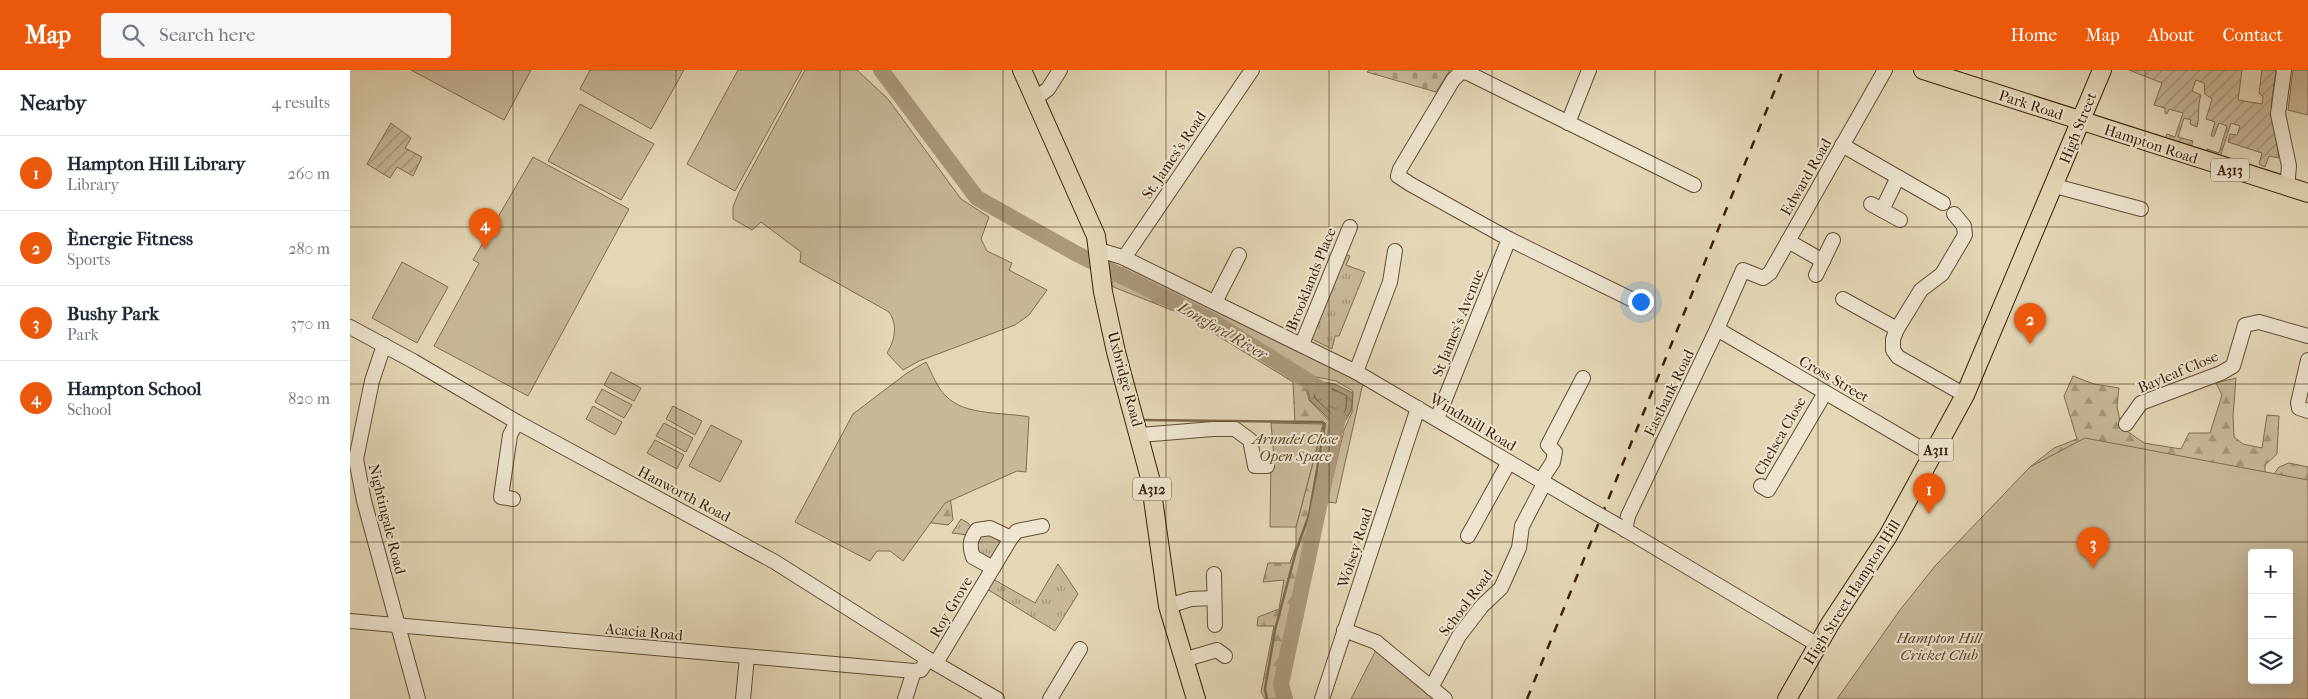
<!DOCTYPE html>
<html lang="en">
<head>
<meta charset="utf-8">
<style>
  :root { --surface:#fff; --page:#f6f6f7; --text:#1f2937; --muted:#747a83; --line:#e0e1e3; --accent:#ea580c }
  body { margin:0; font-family:"IM FELL French Canon",serif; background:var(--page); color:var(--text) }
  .controls { position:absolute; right:15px; bottom:15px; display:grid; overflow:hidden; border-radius:5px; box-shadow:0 5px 20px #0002 }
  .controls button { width:45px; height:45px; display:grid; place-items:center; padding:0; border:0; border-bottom:1px solid var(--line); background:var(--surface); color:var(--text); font:25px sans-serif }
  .you { position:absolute; left:1290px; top:231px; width:18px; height:18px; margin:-12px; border:4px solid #fff; border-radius:50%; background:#1a73e8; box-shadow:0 0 0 8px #1a73e833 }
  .badge { display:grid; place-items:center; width:32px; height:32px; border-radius:50%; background:var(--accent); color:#fff; font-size:16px; font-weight:700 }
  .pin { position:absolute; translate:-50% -41px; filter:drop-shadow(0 1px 2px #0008) }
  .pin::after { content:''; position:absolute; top:26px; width:18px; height:15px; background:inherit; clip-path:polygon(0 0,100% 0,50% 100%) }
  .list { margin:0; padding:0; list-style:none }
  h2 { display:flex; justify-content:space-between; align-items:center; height:65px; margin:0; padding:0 20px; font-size:21px }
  h2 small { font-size:16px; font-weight:400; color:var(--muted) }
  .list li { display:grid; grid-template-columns:32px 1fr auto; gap:15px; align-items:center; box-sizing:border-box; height:75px; padding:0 20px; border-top:1px solid var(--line) }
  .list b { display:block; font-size:19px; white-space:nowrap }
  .list p { margin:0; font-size:16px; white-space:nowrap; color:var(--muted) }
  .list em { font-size:16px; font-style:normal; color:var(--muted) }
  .icon { flex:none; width:28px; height:28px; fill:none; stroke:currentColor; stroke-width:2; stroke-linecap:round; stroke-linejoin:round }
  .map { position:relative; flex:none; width:1958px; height:629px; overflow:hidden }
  header { display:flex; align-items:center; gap:30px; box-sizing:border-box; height:70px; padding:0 25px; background:var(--accent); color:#fff }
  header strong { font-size:24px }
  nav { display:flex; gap:28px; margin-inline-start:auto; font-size:18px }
  .search { width:350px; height:45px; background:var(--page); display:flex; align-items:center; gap:12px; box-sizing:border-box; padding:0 18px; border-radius:5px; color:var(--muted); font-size:19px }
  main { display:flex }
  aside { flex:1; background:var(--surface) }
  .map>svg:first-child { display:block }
  .grass { fill:url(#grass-tufts); stroke:#806c50 }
  .forest { fill:url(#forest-firs); stroke:#806c50 }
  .cemetery { fill:url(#cemetery-stones); stroke:#806c50 }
  .park { fill:#c7b898; stroke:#806c50; fill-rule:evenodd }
  .garden { fill:url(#garden-furrows); stroke:#806c50 }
  .water { fill:url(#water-ripples); stroke:#7d684c }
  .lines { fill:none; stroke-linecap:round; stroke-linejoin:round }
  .shore { stroke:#725c40; stroke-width:1 }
  .stream { stroke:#7d684c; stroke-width:2.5 }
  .river { stroke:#aa987a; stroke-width:16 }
  .minor-casing { stroke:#644d33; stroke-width:16 }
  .major-casing { stroke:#391f07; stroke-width:20 }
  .minor { stroke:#ede5d0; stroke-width:14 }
  .major { stroke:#e4d7b6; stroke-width:18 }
  .rail { stroke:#391f07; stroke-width:2.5; stroke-dasharray:9 9; stroke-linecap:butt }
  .minor-bridge-casing { stroke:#644d33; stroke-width:16; stroke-linecap:butt }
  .minor-bridge { stroke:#ede5d0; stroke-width:14 }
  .grid { fill:none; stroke:#391f07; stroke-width:1; stroke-opacity:0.55 }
  .labels { text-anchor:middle; stroke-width:4; stroke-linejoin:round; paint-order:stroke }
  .shield { fill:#ede5d0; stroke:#6f5a43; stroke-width:1 }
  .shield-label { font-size:14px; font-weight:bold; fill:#391f07 }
  .street-label { font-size:15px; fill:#391f07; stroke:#ede5d0 }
  .park-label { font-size:15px; font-style:italic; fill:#5c452b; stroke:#ede5d0 }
  .water-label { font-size:16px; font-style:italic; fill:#61492f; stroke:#ede5d0 }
</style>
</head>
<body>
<header>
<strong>Map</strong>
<div class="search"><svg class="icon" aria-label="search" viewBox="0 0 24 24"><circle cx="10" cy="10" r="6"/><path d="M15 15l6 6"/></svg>Search here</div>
<nav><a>Home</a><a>Map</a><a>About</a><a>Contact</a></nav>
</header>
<main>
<aside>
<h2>Nearby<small>4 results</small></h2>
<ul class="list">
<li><span class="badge">1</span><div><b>Hampton Hill Library</b><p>Library</p></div><em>260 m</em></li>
<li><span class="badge">2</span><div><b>Ènergie Fitness</b><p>Sports</p></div><em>280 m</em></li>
<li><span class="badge">3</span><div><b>Bushy Park</b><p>Park</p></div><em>370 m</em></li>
<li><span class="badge">4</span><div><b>Hampton School</b><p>School</p></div><em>820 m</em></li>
</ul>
</aside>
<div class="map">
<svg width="1958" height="629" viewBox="0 0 1958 629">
  <defs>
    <pattern id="grass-tufts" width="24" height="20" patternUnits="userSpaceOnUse" patternTransform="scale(1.25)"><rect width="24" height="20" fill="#c7b898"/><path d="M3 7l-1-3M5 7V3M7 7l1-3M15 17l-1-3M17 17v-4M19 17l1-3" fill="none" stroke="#a3957a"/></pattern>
    <pattern id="forest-firs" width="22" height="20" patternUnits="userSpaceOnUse" patternTransform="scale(1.25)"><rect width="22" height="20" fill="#c7b898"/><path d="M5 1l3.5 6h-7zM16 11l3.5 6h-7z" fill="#a3957a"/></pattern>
    <pattern id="cemetery-stones" width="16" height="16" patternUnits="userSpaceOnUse" patternTransform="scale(1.25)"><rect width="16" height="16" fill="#c7b898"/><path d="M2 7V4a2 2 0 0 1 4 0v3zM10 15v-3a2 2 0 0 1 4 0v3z" fill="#a3957a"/></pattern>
    <pattern id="garden-furrows" width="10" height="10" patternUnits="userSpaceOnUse" patternTransform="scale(1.25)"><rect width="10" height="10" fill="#c7b898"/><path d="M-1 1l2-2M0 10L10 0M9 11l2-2" fill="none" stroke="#a3957a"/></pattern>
    <pattern id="water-ripples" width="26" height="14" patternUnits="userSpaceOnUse" patternTransform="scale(1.25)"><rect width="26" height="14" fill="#aa987a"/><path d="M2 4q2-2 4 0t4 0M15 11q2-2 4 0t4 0" fill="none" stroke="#8b7b62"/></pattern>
  </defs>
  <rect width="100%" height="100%" fill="#e4d7b6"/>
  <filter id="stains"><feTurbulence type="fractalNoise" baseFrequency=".004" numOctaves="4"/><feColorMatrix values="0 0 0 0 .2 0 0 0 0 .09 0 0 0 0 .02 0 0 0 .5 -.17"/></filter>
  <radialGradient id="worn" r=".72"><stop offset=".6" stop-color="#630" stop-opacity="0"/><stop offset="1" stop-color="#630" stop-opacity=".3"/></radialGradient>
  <g class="grass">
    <path d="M995 184 1000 186 996 195 1015 202 989 266H985L982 279 960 268 970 252 968 250Z"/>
    <path d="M611 449 618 453 623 459 618 465 602 463Z"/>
    <path d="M639 462 654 471 640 493 625 484 624 468Z"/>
    <path d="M708 494 728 524 705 561 637 519 643 509 685 533Z"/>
  </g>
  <g class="forest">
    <path d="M765 206 859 252 954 310 959 330 981 353 987 370 964 450 966 464 956 481 935 580 939 591 931 598 929 629H915L911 622 924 556H907L908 547 929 539 934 510 913 512 918 493H940L946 476V457L973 355 945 354 943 312 834 245 761 216Z"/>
    <path d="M1723 306 1744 314 1769 318 1767 336 1771 357 1794 373 1831 379 1839 363H1860L1872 325 1866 313 1886 308 1883 346 1884 367 1893 374 1912 378 1917 345 1929 346 1927 384 1915 395V407L1591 495 1680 397 1704 378 1727 369 1714 326Z"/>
    <path d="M1939 393 1958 397V433L1922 407 1929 397Z"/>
    <path d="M600 425 603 450 598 455 575 452Z"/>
  </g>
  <path class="cemetery" d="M1019 0H1100L1086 22 1017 2Z"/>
  <g class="park">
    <path d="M61 0H181L154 50Z"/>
    <path d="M240 0H334L301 59 230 19Z"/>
    <path d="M388 0H452L385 121 337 94Z"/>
    <path d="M455 0H507L538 29 611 129 639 147 631 169 637 181 662 193 659 200 697 220 679 245 665 255 569 291 553 300 537 283C545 270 548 255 539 242L450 192 451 182 411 152 402 160 383 149V137L389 122Z"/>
    <path d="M1943 0H1958V45L1938 40Z"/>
    <path d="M230 34 304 74 271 130 198 91Z"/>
    <path d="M183 87 279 139 178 326 84 276 129 193 123 190Z"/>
    <path d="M52 192 98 217 67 273 22 248Z"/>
    <path d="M774 196 1013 313 986 433 977 432 994 360 1002 342 1003 321 986 311 962 306 861 246 770 201Z"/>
    <path d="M576 292C582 303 587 318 596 326 614 346 655 342 679 347L676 402 667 401 595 433 553 491 540 481H527L520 491 445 452 503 344 557 303Z"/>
    <path d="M261 302 291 318 284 331 254 315Z"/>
    <path d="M252 319 282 335 274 348 245 332Z"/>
    <path d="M243 336 272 352 265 365 236 349Z"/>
    <path d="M323 336 352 351 345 365 316 349Z"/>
    <path d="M314 353 343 368 336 382 306 366Z"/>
    <path d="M921 353 973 354 946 457H920L921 387H924Z"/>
    <path d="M361 355 392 371 370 412 339 396Z"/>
    <path d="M1735 368 1958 410V629H1487L1550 540 1585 496 1680 397ZM1902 483H1939V610H1902Z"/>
    <path d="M305 370 334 385 327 399 297 383Z"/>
    <path d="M1026 580 1085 629H1001Z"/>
  </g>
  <g class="garden">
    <path d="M1779 0H1892L1888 30 1912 34 1913 27 1909 23 1912 0H1926L1921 35 1929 88 1919 86 1915 97 1909 94 1912 83 1878 72 1880 64 1887 65 1890 56 1881 53 1870 87 1856 83 1857 79 1869 83 1877 56 1869 53 1864 66H1861L1865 52 1856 49 1862 29 1855 24 1854 13 1846 10 1842 21 1851 25C1847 36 1850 46 1847 57L1840 54 1841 50 1834 48 1828 67 1843 71 1841 78 1815 69 1817 64 1825 67 1833 43 1819 39 1817 44 1815 43V38L1804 35 1812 13Z"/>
    <path d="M41 53 61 68 55 78 72 87 63 106 47 97 40 108 17 94Z"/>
  </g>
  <path class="water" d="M955 309 985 314 1003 323 1001 341 985 369 982 352 960 330Z"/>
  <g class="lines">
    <path class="shore" d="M966 316 983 319 997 326 996 339 990 350 987 349 965 328 963 318Z"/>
    <path class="stream" d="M792 350 972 352 975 354 959 445 946 481 925 560 915 619 917 629"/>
    <g class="river">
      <path d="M531 0 627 128 727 184 861 250 974 321"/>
      <path d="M935 629 931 614 988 348"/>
    </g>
    <defs>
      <g id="minor">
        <path d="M1934 0 1928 44 1939 96 1937 118"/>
        <path d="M686 28 698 19 710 0"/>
        <path d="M1218 53 1239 0"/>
        <path d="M1492 75 1593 133"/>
        <path d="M1705 116 1791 139"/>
        <path d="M1521 134 1550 150"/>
        <path d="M1532 140 1548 107"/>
        <path d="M1604 144 1614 156 1615 165 1592 204 1571 220 1547 259 1543 269V280L1548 287 1615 325"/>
        <path d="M1438 171 1473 191"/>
        <path d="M749 180 772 187 1006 302 1239 439"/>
        <path d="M774 188 902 0"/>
        <path d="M1466 205 1483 170"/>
        <path d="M1493 229 1547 259"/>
        <path d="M865 232 889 185"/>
        <path d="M1295 236 1159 169 1060 114 1048 106 1050 99 1103 10 1111 2 1118 3 1344 115"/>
        <path d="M0 257 63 291 167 352 425 492 578 589 647 629"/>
        <path d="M1367 259 1584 386"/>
        <path d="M952 274 1000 157"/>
        <path d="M34 275 22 311 6 389 14 431 68 629"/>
        <path d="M1958 290 1948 333 1949 338 1958 341"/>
        <path d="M1006 302 1040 212 1045 181"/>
        <path d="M1087 349 1159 169"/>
        <path d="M1776 354 1791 333 1871 303 1883 296 1895 255 1909 252 1958 266"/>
        <path d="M790 365 863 359H885L900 370 905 396H917"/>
        <path d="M1191 410 1203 392 1205 382 1198 375 1233 308"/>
        <path d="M1411 416 1418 420 1475 323"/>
        <path d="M163 429 151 427 160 365 167 352"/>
        <path d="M1269 456 1468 575"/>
        <path d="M1275 460 1278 446 1367 259 1393 200 1413 208 1420 203 1535 0"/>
        <path d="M1118 466 1159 392"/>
        <path d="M643 498 623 487C619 476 620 469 627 460L640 458 661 468"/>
        <path d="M864 504 865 555"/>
        <path d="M818 536 841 529 864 528"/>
        <path d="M0 551 564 601 571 600 578 589"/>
        <path d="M994 560 1026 572 1095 629"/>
        <path d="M833 590 867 580 875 586"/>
        <path d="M586 593 661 468 667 461 692 456"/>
        <path d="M1081 618 1109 566 1132 536 1151 518 1169 478 1172 456 1195 412"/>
        <path d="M393 629 397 587"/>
        <path d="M555 629 564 601"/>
        <path d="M700 629 730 579"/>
        <path d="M972 629 1068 338"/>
      </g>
      <g id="major">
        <path d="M672 0 746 166 753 222 766 282 800 408 818 536 846 629"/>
        <path d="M1573 0 1958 123"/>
        <path d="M1437 629 1480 554 1538 466 1615 325 1752 0"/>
      </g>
    </defs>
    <use href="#minor" class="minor-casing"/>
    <use href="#major" class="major-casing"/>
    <use href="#minor" class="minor"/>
    <use href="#major" class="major"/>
    <path class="rail" d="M1177 629 1433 0"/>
    <defs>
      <path id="minor-bridge" d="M1239 439 1269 456"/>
    </defs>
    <use href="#minor-bridge" class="minor-bridge-casing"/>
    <use href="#minor-bridge" class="minor-bridge"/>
  </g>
  <path class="grid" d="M163 0V629M326 0V629M490 0V629M653 0V629M816 0V629M979 0V629M1142 0V629M1305 0V629M1468 0V629M1632 0V629M1795 0V629M0 157H1958M0 314H1958M0 472H1958"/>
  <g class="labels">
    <g class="shield">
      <rect x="1861" y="88.5" width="38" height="23" rx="4"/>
      <rect x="1568.5" y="368.5" width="35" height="23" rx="4"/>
      <rect x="783" y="407.5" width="38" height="23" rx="4"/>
    </g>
    <g class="shield-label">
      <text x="1880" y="105">A313</text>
      <text x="1586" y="385">A311</text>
      <text x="802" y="424">A312</text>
    </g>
    <g class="street-label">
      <text transform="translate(1681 35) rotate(18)" y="5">Park Road</text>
      <text transform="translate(1728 58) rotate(-68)" y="5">High Street</text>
      <text transform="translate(1801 74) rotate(18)" y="5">Hampton Road</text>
      <text transform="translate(824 85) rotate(-56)" y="5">St. James's Road</text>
      <text transform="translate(1456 107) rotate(-60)" y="5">Edward Road</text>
      <text transform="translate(961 209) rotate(-68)" y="5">Brooklands Place</text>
      <text transform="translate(1108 253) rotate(-68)" y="5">St James's Avenue</text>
      <text transform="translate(1828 302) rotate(-23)" y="5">Bayleaf Close</text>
      <text transform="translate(775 309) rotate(75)" y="5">Uxbridge Road</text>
      <text transform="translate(1484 309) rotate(30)" y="5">Cross Street</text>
      <text transform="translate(1319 323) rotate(-64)" y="5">Eastbank Road</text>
      <text transform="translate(1123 352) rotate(31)" y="5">Windmill Road</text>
      <text transform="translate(1430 366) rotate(-60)" y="5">Chelsea Close</text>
      <text transform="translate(334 424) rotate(28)" y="5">Hanworth Road</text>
      <text transform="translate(37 449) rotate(76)" y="5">Nightingale Road</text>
      <text transform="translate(1005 478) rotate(-72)" y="5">Wolsey Road</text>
      <text transform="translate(1502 522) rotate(-58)" y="5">High Street Hampton Hill</text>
      <text transform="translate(1116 533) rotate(-53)" y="5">School Road</text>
      <text transform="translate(601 537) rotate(-59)" y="5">Roy Grove</text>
      <text transform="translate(294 562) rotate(5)" y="5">Acacia Road</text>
    </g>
    <g class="park-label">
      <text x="945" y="374">Arundel Close<tspan x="945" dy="17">Open Space</tspan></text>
      <text x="1589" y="573">Hampton Hill<tspan x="1589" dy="17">Cricket Club</tspan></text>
    </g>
    <g class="water-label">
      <text transform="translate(873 260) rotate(30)" y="6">Longford River</text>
    </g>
  </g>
  <rect width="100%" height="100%" filter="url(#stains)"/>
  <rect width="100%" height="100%" fill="url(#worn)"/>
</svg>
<div class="controls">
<button>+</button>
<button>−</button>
<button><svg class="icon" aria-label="layers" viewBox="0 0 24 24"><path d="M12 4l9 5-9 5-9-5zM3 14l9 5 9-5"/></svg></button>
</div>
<div class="you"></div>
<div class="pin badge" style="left:1579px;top:444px">1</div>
<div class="pin badge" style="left:1680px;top:274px">2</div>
<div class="pin badge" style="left:1743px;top:498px">3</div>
<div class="pin badge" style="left:135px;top:179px">4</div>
</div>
</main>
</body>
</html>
